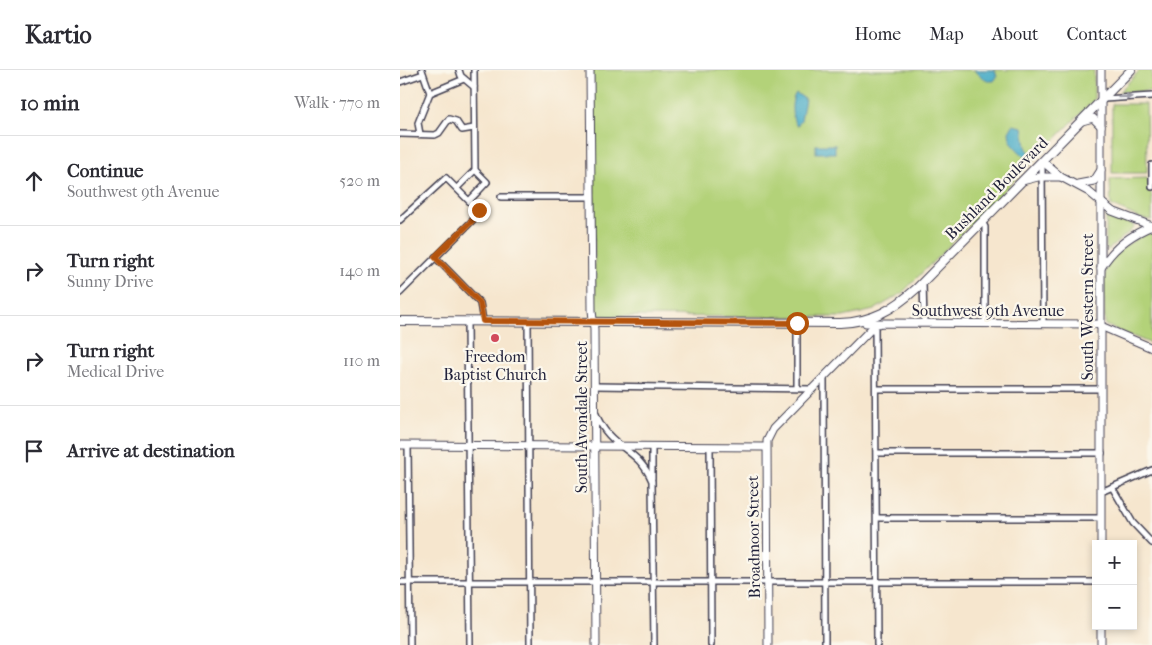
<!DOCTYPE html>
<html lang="en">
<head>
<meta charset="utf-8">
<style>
  :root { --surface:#fff; --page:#f2f2f3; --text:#2b2b33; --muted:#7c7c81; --line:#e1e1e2 }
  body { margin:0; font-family:"IM FELL French Canon",serif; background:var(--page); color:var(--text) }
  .controls { position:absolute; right:15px; bottom:15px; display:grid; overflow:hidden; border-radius:0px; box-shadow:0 2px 8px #0003 }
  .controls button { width:45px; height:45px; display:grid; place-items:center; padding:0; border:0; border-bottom:1px solid var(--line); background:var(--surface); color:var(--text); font:25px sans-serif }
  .stop { position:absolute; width:15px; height:15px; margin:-11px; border:4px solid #b45309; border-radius:50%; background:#fff }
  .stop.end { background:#b45309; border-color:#fff; box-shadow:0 1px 5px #0008 }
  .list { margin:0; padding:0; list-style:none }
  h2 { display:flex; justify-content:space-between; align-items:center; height:65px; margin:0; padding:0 20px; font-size:21px }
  h2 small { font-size:16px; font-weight:400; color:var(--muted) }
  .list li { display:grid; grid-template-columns:32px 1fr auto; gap:15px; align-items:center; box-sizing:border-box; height:90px; padding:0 20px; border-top:1px solid var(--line) }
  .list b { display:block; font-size:19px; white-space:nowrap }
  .list p { margin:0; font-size:16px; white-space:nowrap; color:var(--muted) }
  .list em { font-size:16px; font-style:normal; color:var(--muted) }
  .icon { flex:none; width:28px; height:28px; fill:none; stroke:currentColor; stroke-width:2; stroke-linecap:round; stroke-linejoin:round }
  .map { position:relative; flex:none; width:752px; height:575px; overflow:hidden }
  header { display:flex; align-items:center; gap:30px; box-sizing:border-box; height:70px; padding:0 25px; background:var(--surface); border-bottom:1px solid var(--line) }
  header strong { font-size:24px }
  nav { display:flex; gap:28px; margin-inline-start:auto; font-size:18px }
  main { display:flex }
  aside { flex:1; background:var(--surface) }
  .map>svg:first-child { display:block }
  .green { fill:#b3d279; stroke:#6a7a5a }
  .water { fill:#46abc6; stroke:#346680 }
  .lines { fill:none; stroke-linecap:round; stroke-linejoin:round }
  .street-casing { stroke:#423f51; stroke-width:8 }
  .secondary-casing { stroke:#423f51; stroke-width:9 }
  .primary-casing { stroke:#423f51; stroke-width:10 }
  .street { stroke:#fff; stroke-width:5 }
  .secondary { stroke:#fff; stroke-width:7 }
  .primary { stroke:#fff; stroke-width:8 }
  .oneway { fill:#9c9ca7 }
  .route { stroke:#b45309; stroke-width:6 }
  .poi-dot { fill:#d1495b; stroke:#fbf7ec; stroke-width:2 }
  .labels { text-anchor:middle; stroke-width:4.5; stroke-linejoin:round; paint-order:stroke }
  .street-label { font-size:16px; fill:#22223b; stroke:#fbf7ec }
  .poi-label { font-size:16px; fill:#22223b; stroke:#fbf7ec }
</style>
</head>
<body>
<header>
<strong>Kartio</strong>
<nav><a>Home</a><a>Map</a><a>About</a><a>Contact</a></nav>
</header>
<main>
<aside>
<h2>10 min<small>Walk · 770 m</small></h2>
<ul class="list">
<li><svg class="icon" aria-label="ahead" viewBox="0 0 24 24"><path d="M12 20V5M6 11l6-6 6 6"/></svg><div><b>Continue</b><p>Southwest 9th Avenue</p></div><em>520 m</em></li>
<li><svg class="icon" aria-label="right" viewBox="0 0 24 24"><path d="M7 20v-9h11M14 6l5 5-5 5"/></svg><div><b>Turn right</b><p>Sunny Drive</p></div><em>140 m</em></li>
<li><svg class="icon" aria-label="right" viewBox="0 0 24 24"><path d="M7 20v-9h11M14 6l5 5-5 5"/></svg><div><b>Turn right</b><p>Medical Drive</p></div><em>110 m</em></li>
<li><svg class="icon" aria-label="arrive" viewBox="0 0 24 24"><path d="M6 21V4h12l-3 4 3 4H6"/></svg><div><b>Arrive at destination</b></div></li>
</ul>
</aside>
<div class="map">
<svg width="752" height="575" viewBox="0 0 752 575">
  <rect width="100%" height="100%" fill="#fbf7ec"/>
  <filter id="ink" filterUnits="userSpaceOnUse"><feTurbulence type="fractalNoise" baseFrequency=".02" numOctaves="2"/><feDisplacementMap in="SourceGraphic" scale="10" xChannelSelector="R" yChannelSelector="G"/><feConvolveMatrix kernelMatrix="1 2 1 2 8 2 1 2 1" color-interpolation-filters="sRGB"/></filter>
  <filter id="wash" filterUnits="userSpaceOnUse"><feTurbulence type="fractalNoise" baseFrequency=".0096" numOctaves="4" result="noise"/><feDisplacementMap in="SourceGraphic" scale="20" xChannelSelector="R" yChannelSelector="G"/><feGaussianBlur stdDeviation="1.12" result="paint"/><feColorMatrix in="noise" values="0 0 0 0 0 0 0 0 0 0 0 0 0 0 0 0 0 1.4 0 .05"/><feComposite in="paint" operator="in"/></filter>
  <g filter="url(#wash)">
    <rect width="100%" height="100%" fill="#f6e6ce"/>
    <g class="green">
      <path d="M193 0H694V30L502 223 474 240 443 247 197 246 195 244Z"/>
      <path d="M740 0H752V21L719 22Z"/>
      <path d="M712 34H746L747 103H712Z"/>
      <path d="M747 108 752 128V150L742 149 711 135 710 109Z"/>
      <path d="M710 144 733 155 734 158 708 180 706 178V147Z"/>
      <path d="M752 162V274L705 255C705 240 702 214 706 200 711 183 736 167 752 162Z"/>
    </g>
    <g class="water">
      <path d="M574 0H595L597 7 594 11H587Z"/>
      <path d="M396 23 405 29 401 50 397 56C391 50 390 30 396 23Z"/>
      <path d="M613 55 623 57 626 77 634 90 631 92C622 83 609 76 609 62Z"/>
      <rect x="416" y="75" width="19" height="8"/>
    </g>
  </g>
  <g filter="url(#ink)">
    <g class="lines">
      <defs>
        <g id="street">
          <path d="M59 0 61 6 74 17"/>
          <path d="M0 12 23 4"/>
          <path d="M30 23 64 9"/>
          <path d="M704 29 752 26"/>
          <path d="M0 64 35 65 39 63 49 49 56 51 62 60 74 58"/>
          <path d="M20 64 18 53 30 23 22 0"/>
          <path d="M642 91 643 254"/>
          <path d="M752 95V117"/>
          <path d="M58 117 75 100 74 0"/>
          <path d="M101 127H191"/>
          <path d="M70 130 87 112 75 100"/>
          <path d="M0 150 46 108 79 141 78 145 0 223"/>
          <path d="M582 151 585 157V253"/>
          <path d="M35 187 80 233 83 251"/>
          <path d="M523 212 524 253"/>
          <path d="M67 251 70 575"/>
          <path d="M128 251 130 575"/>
          <path d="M397 253V318"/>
          <path d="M475 253 477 575"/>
          <path d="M424 307 425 575"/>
          <path d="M195 316 413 319"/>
          <path d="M477 319H701"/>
          <path d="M196 344C210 380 237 376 252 411L254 575"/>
          <path d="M8 375 10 575"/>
          <path d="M252 377V408"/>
          <path d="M310 377 311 575"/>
          <path d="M477 383H702"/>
          <path d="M712 417 733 453 752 473"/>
          <path d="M701 422 752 400"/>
          <path d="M477 448H701"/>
          <path d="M0 512H696"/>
        </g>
        <g id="secondary">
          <path d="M190 0 192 240 194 259 196 575"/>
          <path d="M682 51 693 48 701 56"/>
          <path d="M642 91 661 107 689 122 712 141 752 156"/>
          <path d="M622 111 638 107H660"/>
          <path d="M678 114 694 111 701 100"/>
          <path d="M701 198C713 178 730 165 752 156"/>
          <path d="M466 253H480"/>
          <path d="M0 375 366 377"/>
          <path d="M701 474V0"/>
          <path d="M701 556V575"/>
          <path d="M368 575 367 371 373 359 475 255 482 253 696 254 752 278"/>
        </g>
        <path id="primary" d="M0 251 440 253C472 252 494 239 517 218L731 0"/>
      </defs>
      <use href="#street" class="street-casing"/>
      <use href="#secondary" class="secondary-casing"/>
      <use href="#primary" class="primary-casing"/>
      <use href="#street" class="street"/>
      <use href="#secondary" class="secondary"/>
      <use href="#primary" class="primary"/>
    </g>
    <defs><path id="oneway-solid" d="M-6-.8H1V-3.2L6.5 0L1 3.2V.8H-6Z" transform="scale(1.25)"/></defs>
    <use class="oneway" href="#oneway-solid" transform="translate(725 27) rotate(-1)"/>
  </g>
  <g class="lines" filter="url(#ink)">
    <path class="route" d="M79 140 78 145 35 187 80 233 83 251 397 253"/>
  </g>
  <circle class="poi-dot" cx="95" cy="268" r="5"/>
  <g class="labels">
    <g class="street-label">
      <text transform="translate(596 118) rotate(-45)" y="6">Bushland Boulevard</text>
      <text transform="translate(687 237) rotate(-90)" y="6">South Western Street</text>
      <text x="588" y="246">Southwest 9th Avenue</text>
      <text transform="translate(181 347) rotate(-90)" y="6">South Avondale Street</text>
      <text transform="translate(353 467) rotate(-91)" y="6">Broadmoor Street</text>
    </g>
    <g class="poi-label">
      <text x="95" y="292">Freedom<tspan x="95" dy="18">Baptist Church</tspan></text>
    </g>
  </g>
</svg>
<div class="controls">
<button>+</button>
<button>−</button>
</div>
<div class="stop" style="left:397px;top:253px"></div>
<div class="stop end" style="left:79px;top:140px"></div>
</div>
</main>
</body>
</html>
